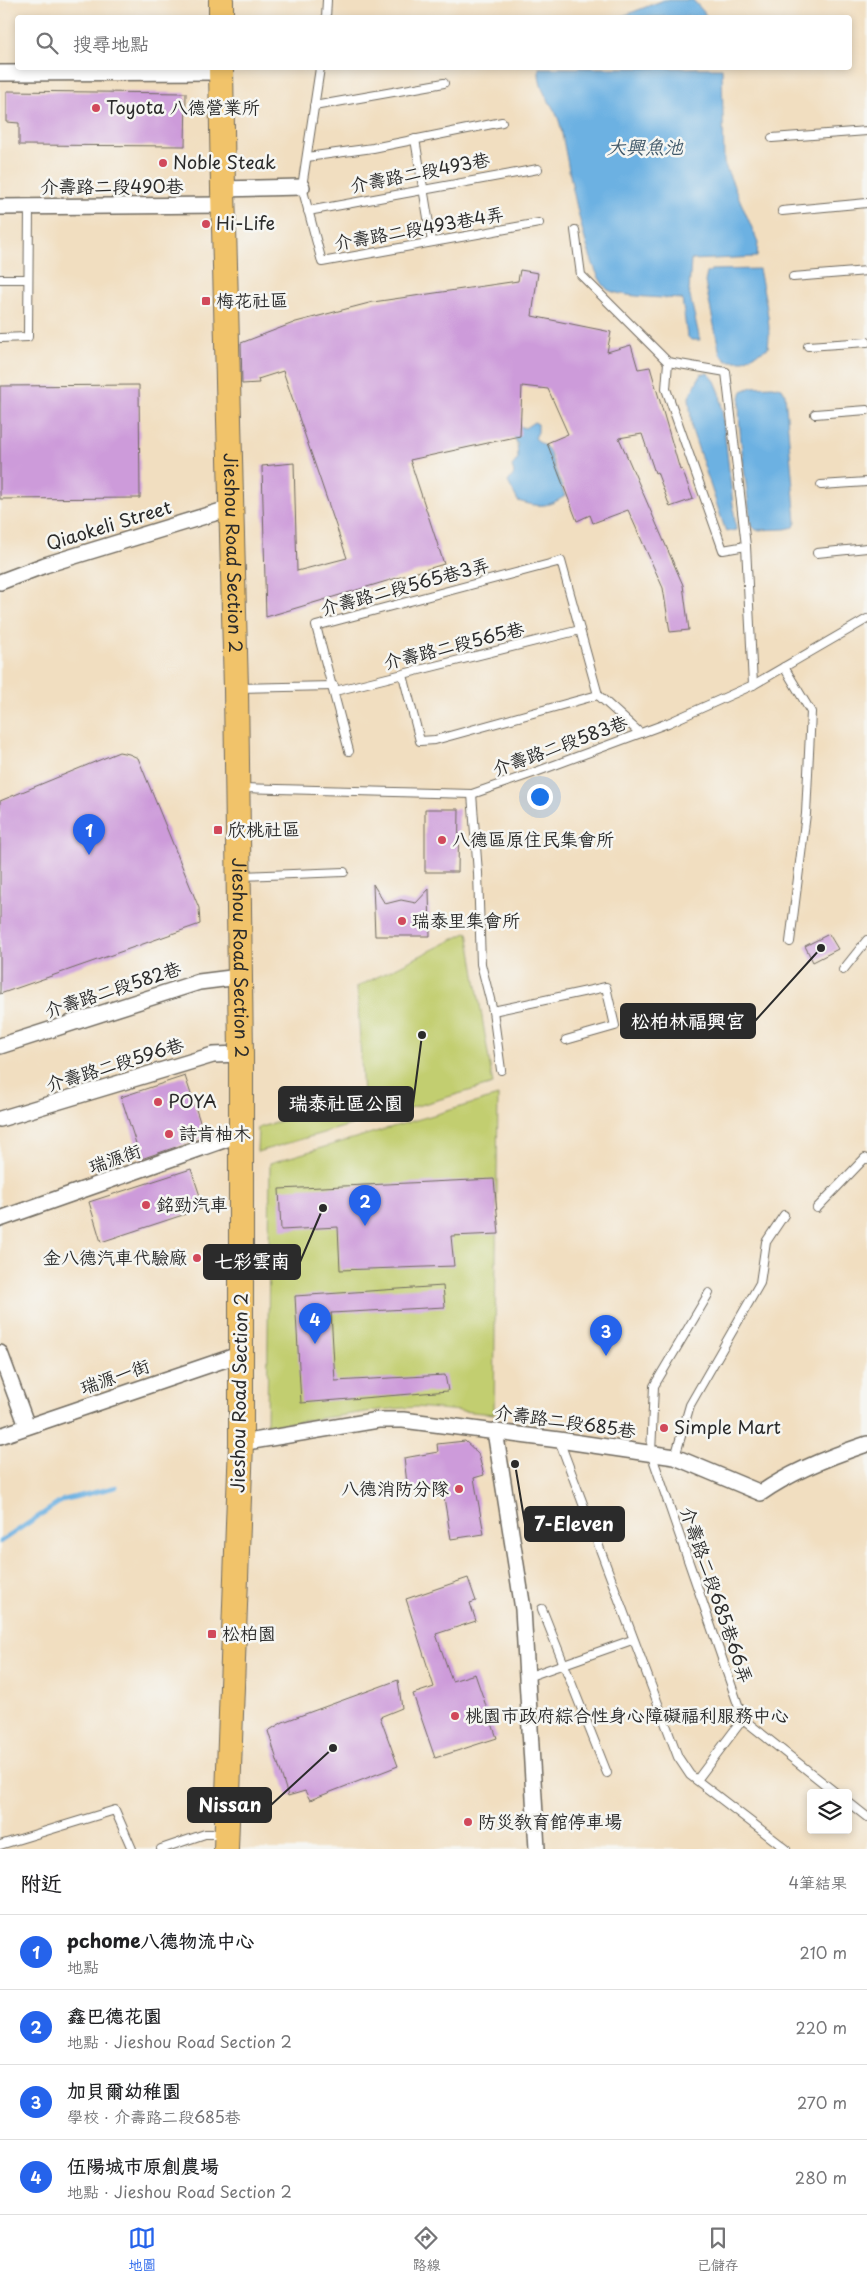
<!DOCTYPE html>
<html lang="zh-TW">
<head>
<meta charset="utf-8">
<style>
  :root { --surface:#fff; --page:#f2f2f2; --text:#202124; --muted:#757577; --line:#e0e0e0; --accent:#2563eb }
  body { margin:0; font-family:"Playpen Sans","LXGW WenKai TC",sans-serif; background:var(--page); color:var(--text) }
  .controls { position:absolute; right:15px; bottom:15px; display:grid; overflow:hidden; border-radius:5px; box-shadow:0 2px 8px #0003 }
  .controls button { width:45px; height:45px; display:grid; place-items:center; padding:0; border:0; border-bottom:1px solid var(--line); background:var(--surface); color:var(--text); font:25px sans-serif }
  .you { position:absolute; left:539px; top:796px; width:18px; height:18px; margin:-12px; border:4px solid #fff; border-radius:50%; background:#1a73e8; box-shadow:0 0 0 8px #1a73e833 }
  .badge { display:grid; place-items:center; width:32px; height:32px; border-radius:50%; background:var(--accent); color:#fff; font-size:16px; font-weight:700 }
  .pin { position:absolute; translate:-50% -41px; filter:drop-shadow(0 1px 2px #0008) }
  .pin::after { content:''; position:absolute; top:26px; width:18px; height:15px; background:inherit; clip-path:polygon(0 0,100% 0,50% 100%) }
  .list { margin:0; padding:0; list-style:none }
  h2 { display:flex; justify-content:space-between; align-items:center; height:65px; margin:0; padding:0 20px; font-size:21px }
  h2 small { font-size:16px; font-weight:400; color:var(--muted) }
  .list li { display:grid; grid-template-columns:32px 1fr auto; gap:15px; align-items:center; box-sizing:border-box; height:75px; padding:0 20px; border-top:1px solid var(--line) }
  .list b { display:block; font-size:19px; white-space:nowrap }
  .list p { margin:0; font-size:16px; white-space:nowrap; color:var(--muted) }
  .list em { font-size:16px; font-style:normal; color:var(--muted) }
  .icon { flex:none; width:28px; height:28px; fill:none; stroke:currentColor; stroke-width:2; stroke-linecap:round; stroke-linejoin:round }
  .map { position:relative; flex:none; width:867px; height:1849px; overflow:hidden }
  .search { position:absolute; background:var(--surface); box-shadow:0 2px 8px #0003; left:15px; right:15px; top:15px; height:55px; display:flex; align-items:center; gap:12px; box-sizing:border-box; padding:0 18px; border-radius:5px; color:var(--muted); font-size:19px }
  .sheet { height:365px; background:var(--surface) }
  nav { display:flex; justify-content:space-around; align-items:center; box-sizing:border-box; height:70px; border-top:1px solid var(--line); background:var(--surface); font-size:14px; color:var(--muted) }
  nav a { display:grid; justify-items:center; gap:2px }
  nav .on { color:var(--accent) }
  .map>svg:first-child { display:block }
  .green { fill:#c2ce70; stroke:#767c4e }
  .water { fill:#6cb1e2; stroke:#4c6e86 }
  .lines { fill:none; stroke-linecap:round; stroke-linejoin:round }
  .stream { stroke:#6cb1e2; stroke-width:4.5 }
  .building { fill:#cd9bda }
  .service-casing { stroke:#706a5f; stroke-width:10 }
  .minor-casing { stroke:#706a5f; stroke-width:18 }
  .primary-casing { stroke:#706a5f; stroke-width:26 }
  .service { stroke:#fff; stroke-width:8 }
  .minor { stroke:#fff; stroke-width:15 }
  .primary { stroke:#f1c36a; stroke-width:24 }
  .poi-dot { fill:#d1495b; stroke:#f6f6f2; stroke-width:2 }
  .labels { text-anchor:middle; stroke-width:5; stroke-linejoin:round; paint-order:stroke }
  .poi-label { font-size:18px; fill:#2b2b2b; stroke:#f6f6f2; text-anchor:start }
  .street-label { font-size:18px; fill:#2b2b2b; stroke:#f6f6f2 }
  .water-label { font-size:19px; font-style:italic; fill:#425a6b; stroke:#f6f6f2 }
  .leader { fill:none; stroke:#2b2b2b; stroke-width:2 }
  .callout-dot { fill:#2b2b2b; stroke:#f6f6f2; stroke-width:2 }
  .callout { fill:#2b2b2b; stroke:#2b2b2b; stroke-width:2 }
  .callout-label { font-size:19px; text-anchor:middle; font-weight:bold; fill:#fff }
</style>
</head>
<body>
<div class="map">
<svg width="867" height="1849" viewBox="0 0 867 1849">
  <rect width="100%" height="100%" fill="#f6f6f2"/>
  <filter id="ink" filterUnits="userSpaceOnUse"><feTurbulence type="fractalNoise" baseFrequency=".02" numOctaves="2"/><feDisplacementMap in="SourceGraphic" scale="10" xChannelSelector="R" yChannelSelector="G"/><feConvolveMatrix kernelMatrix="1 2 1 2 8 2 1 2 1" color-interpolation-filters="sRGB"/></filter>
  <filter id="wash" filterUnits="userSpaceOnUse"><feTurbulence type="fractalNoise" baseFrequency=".0096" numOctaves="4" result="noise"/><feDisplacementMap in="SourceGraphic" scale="20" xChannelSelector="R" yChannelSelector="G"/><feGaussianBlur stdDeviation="1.12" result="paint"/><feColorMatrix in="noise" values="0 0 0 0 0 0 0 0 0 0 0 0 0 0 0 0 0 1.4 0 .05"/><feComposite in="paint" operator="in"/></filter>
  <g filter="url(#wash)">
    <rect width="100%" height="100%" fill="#f1dec0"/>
    <g class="green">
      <path d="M468 932 493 1084 257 1152 258 1128 363 1096 357 987Z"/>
      <path d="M498 1096 494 1414 416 1407 380 1410 267 1426 270 1163Z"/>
    </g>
    <g class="water">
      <path d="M664 0H693L703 11 707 17H620Z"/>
      <path d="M539 68H722L724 163 758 242 757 257 691 260 689 292 700 340H691L687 336 682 299C667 298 616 297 607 289 585 269 567 157 560 124 554 102 538 95 539 68Z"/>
      <path d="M759 269C764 295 772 321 768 348L742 361H727L720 354 705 282 707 273 712 270Z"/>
      <path d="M708 373 715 381 720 393 736 530 726 532 692 430 689 397 701 374Z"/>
      <path d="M772 386 782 388 785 394 796 522 794 527 785 529 756 530 751 525C749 498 733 410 742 391L752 387Z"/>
      <path d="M534 422 538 424V432L535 438 548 449 565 496C547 508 538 507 518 501L508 482 514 474 512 466 518 459 517 443 514 437 519 426 525 428Z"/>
    </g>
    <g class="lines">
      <path class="stream" d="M0 1542 63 1500 116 1487"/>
    </g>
    <g id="blocks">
      <g class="building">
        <path d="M7 91 186 93 185 146 19 145V123L7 122Z"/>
        <path d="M520 270 538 273 532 316 611 332 607 352 631 345 638 369 650 367 680 470 682 469 693 499 670 507 657 472 655 473 642 434 619 438 683 585 689 630 670 632 663 588 628 510 593 523 590 515 577 521 547 443 568 434 548 389 522 386 520 436 410 460 444 564 266 617 262 466 294 463 297 571 347 558 283 371 258 379 259 383 242 384 241 343 296 322 373 302 518 281Z"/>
        <path d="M139 385 140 498 0 499V386Z"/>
        <path d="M119 752 129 754 138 758 199 908 200 924 0 994V801Z"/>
        <path d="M425 809H459L458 872H425Z"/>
        <path d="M373 884 385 904 401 900 416 903 429 889 430 936H375Z"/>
        <path d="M829 934 838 949 813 962 805 946Z"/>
        <path d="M185 1076 205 1137 141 1159 121 1097Z"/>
        <path d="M191 1169 204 1208 101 1242 89 1202Z"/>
        <path d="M494 1179 499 1234 451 1236 454 1266 340 1270 338 1227 281 1230 279 1189Z"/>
        <path d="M443 1286 445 1307 331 1313 335 1381 445 1375 448 1391 301 1403 295 1296Z"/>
        <path d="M465 1441 478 1453 484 1475 474 1478 484 1534 451 1539 442 1486 408 1492 404 1458 438 1452 437 1444Z"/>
        <path d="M468 1578 476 1601 470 1603 476 1621 436 1634 452 1681 475 1674 497 1738 435 1758 413 1694 434 1687 406 1599Z"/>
        <path d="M398 1680 402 1708 380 1717 398 1766 310 1800 305 1791 288 1796 268 1731 283 1722Z"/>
      </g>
    </g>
  </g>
  <g filter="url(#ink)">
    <use href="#blocks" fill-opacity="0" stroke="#706a5f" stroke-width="1"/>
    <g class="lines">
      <defs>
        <g id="service">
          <path d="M326 18 327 0"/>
          <path d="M320 68 302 187 322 262 539 223"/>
          <path d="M314 106 444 83"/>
          <path d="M772 138 867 131"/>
          <path d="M415 139 432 242"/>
          <path d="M307 157 373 148 502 122"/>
          <path d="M308 211 538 169"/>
          <path d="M782 211 867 203"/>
          <path d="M575 230 581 275 668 362 726 372 746 546 753 685"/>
          <path d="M793 277 867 271"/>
          <path d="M0 279H28"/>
          <path d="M0 338 28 337 29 206"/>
          <path d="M808 346 867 342"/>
          <path d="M668 362 666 389 723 550 746 546"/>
          <path d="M815 414 867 410"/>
          <path d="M821 485 867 482"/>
          <path d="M817 553 867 548"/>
          <path d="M784 667 811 712 806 814 790 942"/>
          <path d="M403 675 420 741 435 740 598 695"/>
          <path d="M238 688 334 686"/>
          <path d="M335 691 580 630"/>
          <path d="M598 695 640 733"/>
          <path d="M349 751 316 626 561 561 598 695"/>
          <path d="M240 788 472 794 533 773 668 723 753 685 867 619"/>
          <path d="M472 794 478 873 481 964 493 1011 501 1070"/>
          <path d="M240 876 344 872"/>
          <path d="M843 970 867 940"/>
          <path d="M493 1011 606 987 615 1026 566 1040"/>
          <path d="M817 1208 865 1158 867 1159"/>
          <path d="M709 1293 654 1386 651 1453 743 1719 836 1793"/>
          <path d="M559 1440 678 1757 690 1775 786 1849"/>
          <path d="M675 1457 690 1405 760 1283 766 1242 784 1215"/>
          <path d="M542 1609 607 1773"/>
          <path d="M527 1677 632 1640"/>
          <path d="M697 1780 743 1719"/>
          <path d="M848 1802 867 1817"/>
          <path d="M0 1845 115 1810 132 1849"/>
          <path d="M161 1849 205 1834H224"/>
        </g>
        <g id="minor">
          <path d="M0 73 221 72"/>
          <path d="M223 189 302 187"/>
          <path d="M0 207 223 205"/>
          <path d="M0 582 45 565 231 508"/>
          <path d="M0 1046 199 982 239 977"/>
          <path d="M0 1119 213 1055 241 1054"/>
          <path d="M0 1219 241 1134"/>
          <path d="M0 1353 27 1426"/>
          <path d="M495 1431 523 1609 537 1849"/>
          <path d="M0 1436 241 1354"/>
          <path d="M241 1443 378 1420H403L559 1440 675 1457 761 1493C792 1471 831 1456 867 1444"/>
        </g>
        <g id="primary">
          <path d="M221 0V18"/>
          <path id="s1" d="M221 68 223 189 236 689 241 1054V1443L226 1849"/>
        </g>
      </defs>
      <use href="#service" class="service-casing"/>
      <use href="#minor" class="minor-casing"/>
      <use href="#primary" class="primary-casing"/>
      <use href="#service" class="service"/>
      <use href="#minor" class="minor"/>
      <use href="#primary" class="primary"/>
    </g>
  </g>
  <g class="poi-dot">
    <circle cx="96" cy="108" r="5"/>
    <circle cx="163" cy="163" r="5"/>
    <circle cx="206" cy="224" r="5"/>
    <rect x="201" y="296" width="10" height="10" rx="2.5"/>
    <rect x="213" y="825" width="10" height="10" rx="2.5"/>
    <circle cx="442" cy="840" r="5"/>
    <circle cx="402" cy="921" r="5"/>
    <circle cx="158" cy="1102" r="5"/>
    <circle cx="169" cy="1134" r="5"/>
    <circle cx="146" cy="1205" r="5"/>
    <circle cx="197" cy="1258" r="5"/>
    <circle cx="664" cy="1428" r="5"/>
    <circle cx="459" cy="1489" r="5"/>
    <rect x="207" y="1629" width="10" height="10" rx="2.5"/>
    <circle cx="455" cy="1716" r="5"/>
    <circle cx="468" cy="1822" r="5"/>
  </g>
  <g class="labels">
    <g class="poi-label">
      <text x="106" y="114">Toyota 八德營業所</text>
      <text x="173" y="169">Noble Steak</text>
      <text x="216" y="230">Hi-Life</text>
      <text x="216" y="307">梅花社區</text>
      <text x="228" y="836">欣桃社區</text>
      <text x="452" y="846">八德區原住民集會所</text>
      <text x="412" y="927">瑞泰里集會所</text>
      <text x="168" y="1108">POYA</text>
      <text x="179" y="1140">詩肯柚木</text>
      <text x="156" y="1211">銘勁汽車</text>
      <text x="187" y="1264" text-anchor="end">金八德汽車代驗廠</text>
      <text x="674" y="1434">Simple Mart</text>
      <text x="449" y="1495" text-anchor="end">八德消防分隊</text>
      <text x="222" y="1640">松柏園</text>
      <text x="465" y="1722">桃園市政府綜合性身心障礙福利服務中心</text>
      <text x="478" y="1828">防災教育館停車場</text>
    </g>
    <g class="street-label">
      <text transform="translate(420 173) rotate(-11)" y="6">介壽路二段493巷</text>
      <text x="112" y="193">介壽路二段490巷</text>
      <text transform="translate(419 229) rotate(-10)" y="6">介壽路二段493巷4弄</text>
      <text transform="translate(109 526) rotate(-17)" y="6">Qiaokeli Street</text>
      <text dy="6" stroke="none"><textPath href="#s1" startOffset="485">Jieshou Road Section 2</textPath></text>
      <text transform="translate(405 587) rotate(-15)" y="6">介壽路二段565巷3弄</text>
      <text transform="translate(454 646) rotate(-14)" y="6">介壽路二段565巷</text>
      <text transform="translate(560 746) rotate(-20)" y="6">介壽路二段583巷</text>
      <text dy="6" stroke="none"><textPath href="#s1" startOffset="890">Jieshou Road Section 2</textPath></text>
      <text transform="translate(113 990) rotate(-18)" y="6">介壽路二段582巷</text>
      <text transform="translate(115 1065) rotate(-17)" y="6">介壽路二段596巷</text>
      <text transform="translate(115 1159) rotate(-19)" y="6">瑞源街</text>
      <text transform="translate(115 1377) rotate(-19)" y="6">瑞源一街</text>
      <text transform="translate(240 1393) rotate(-89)" y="6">Jieshou Road Section 2</text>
      <text transform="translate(565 1422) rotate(8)" y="6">介壽路二段685巷</text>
      <text transform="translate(716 1595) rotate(71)" y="6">介壽路二段685巷66弄</text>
    </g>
    <g class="water-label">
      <text x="645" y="154">大興魚池</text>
    </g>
  </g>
  <path class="leader" d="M821 948L755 1021M422 1035L413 1104M323 1208L300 1262M515 1464L525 1524M333 1748L271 1805"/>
  <g class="callout-dot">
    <circle cx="821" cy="948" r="5"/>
    <circle cx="422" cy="1035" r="5"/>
    <circle cx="323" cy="1208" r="5"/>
    <circle cx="515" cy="1464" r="5"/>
    <circle cx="333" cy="1748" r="5"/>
  </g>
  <g class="callout">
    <rect x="621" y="1004" width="134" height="34" rx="5"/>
    <rect x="279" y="1087" width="134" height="34" rx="5"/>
    <rect x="204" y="1245" width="96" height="34" rx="5"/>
    <rect x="525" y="1507" width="99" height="34" rx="5"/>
    <rect x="188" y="1788" width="83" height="34" rx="5"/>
  </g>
  <g class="callout-label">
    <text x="688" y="1028">松柏林福興宮</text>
    <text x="346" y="1110">瑞泰社區公園</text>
    <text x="252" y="1268">七彩雲南</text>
    <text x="574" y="1531">7-Eleven</text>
    <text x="230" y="1812">Nissan</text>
  </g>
</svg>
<div class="controls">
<button><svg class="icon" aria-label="layers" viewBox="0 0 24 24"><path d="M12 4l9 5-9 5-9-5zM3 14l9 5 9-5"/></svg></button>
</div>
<div class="you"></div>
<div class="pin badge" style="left:89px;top:855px">1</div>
<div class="pin badge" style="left:365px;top:1226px">2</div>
<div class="pin badge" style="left:606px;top:1356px">3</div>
<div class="pin badge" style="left:315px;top:1344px">4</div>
<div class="search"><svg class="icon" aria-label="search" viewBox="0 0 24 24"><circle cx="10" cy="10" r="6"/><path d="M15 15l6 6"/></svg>搜尋地點</div>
</div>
<section class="sheet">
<h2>附近<small>4筆結果</small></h2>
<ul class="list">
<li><span class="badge">1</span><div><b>pchome八德物流中心</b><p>地點</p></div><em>210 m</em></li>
<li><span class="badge">2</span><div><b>鑫巴德花園</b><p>地點 · Jieshou Road Section 2</p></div><em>220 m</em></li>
<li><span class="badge">3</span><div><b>加貝爾幼稚園</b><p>學校 · 介壽路二段685巷</p></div><em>270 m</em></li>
<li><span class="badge">4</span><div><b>伍陽城市原創農場</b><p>地點 · Jieshou Road Section 2</p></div><em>280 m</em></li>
</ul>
</section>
<nav>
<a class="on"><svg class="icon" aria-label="map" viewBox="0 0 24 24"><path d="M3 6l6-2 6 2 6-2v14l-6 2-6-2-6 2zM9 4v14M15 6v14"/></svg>地圖</a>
<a><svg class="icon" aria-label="directions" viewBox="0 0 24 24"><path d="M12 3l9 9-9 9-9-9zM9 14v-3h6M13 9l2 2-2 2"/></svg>路線</a>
<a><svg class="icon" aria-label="saved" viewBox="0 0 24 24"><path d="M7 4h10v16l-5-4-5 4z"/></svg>已儲存</a>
</nav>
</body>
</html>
